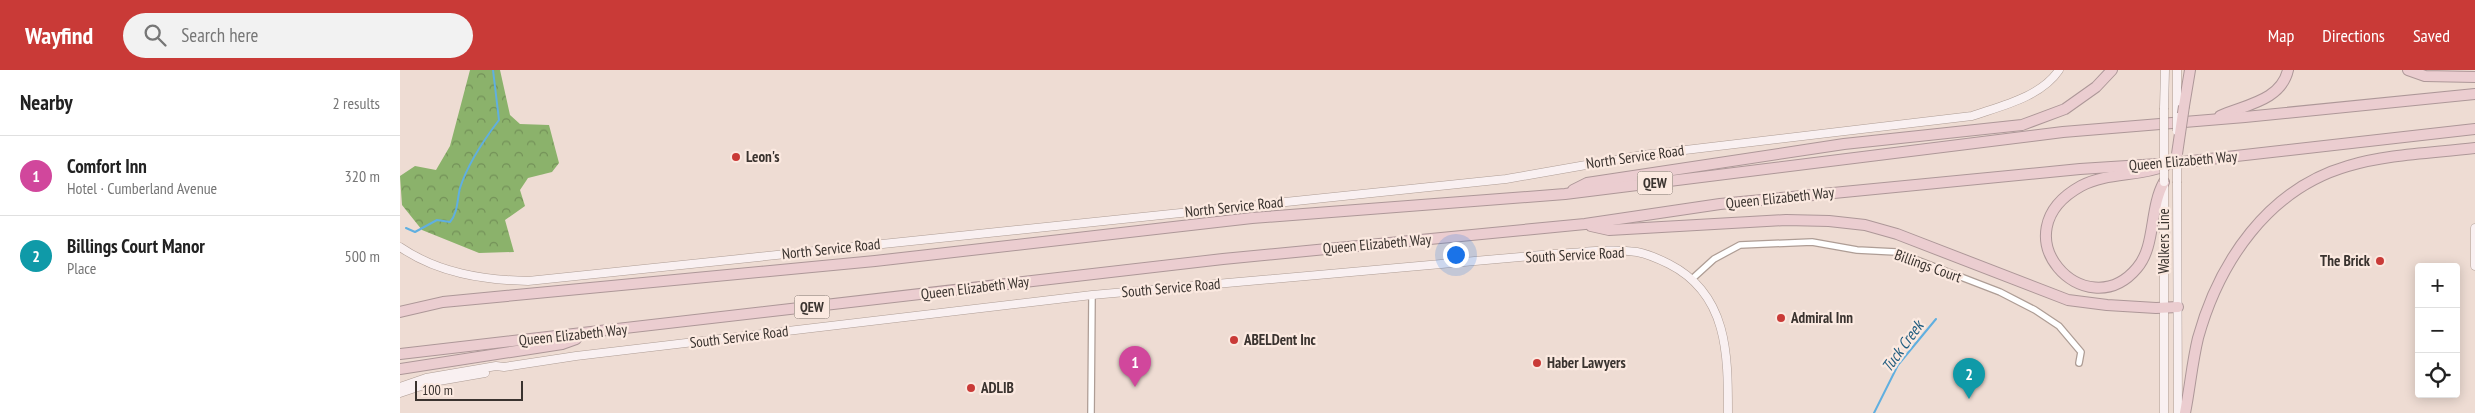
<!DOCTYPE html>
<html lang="en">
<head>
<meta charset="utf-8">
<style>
  :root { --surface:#fff; --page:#f2f2f2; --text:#222; --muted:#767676; --line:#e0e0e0; --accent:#c93a37 }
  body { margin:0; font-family:"PT Sans Narrow",sans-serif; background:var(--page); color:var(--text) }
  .controls { position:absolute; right:15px; bottom:15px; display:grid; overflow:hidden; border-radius:5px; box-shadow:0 2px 12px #0003 }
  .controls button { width:45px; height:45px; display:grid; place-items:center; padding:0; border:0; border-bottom:1px solid var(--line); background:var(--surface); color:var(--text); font:25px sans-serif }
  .scale { position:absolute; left:15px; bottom:12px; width:108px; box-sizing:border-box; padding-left:5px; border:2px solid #3a332f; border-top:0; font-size:14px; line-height:18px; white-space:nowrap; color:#3a332f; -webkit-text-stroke:4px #fbe9e0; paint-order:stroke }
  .you { position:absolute; left:1055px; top:184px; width:18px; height:18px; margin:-12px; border:4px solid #fff; border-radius:50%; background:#1a73e8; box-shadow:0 0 0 8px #1a73e833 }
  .badge { display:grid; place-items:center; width:32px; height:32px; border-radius:50%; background:var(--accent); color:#fff; font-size:16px; font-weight:700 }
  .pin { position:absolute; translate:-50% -41px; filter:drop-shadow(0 1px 2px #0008) }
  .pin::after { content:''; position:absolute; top:26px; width:18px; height:15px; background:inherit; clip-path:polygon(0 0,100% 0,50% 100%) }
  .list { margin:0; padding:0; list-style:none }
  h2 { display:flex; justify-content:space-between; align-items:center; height:65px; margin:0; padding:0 20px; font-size:21px }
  h2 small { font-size:16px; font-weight:400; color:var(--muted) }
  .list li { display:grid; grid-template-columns:32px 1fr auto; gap:15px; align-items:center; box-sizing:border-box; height:80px; padding:0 20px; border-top:1px solid var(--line) }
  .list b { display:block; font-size:19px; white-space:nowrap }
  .list p { margin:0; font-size:16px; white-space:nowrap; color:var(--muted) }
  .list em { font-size:16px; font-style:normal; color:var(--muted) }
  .icon { flex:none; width:28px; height:28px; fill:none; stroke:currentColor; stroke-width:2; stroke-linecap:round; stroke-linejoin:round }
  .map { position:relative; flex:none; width:2075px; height:343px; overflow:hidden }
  header { display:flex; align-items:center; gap:30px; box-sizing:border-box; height:70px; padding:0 25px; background:var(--accent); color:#fff }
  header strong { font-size:24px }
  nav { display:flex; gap:28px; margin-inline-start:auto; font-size:18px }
  .search { width:350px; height:45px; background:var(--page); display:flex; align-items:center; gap:12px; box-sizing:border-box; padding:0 18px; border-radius:28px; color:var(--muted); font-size:19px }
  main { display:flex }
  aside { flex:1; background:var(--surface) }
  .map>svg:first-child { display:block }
  .forest { fill:url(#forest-crowns) }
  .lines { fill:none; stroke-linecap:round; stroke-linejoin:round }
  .stream { stroke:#60afe0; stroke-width:2 }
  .street-casing { stroke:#ae9d95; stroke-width:8 }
  .secondary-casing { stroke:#ae9d95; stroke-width:9 }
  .highway-casing { stroke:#ad9798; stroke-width:12 }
  .street { stroke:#fff; stroke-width:5.5 }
  .secondary { stroke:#f9f0f1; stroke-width:8 }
  .highway { stroke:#ebcdd0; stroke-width:10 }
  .secondary-bridge-casing { stroke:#ae9d95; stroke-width:9; stroke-linecap:butt }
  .highway-bridge-casing { stroke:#ad9798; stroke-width:12; stroke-linecap:butt }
  .secondary-bridge { stroke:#f9f0f1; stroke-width:8 }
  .highway-bridge { stroke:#ebcdd0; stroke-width:10 }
  .poi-dot { fill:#c93a37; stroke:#fbe9e0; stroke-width:2 }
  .labels { text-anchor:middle; stroke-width:4.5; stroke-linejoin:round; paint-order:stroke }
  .shield { fill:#fbe9e0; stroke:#746a64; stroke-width:1 }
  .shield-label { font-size:14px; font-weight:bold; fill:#3a332f }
  .poi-label { font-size:15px; font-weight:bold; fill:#3a332f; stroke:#fbe9e0; text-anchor:start }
  .street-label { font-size:15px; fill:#3a332f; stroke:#fbe9e0 }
  .water-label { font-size:16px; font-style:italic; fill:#235e80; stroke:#fbe9e0 }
</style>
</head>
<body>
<header>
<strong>Wayfind</strong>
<div class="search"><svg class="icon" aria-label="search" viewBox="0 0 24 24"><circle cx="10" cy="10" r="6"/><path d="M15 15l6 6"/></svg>Search here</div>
<nav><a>Map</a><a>Directions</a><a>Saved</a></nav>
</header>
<main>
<aside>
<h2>Nearby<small>2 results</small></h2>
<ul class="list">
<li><span class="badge" style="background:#d1479c">1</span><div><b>Comfort Inn</b><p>Hotel · Cumberland Avenue</p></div><em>320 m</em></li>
<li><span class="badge" style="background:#0f9aa8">2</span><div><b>Billings Court Manor</b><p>Place</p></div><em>500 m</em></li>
</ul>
</aside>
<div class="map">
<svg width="2075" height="343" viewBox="0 0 2075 343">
  <defs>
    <pattern id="forest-crowns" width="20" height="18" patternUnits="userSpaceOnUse" patternTransform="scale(1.25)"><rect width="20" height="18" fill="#8bb26b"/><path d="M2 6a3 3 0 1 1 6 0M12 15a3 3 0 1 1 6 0" fill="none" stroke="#739158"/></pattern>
  </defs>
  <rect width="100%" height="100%" fill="#eedcd3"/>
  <path class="forest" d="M70 0H100L110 45 120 54 149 55 159 93 152 102 128 108 120 120 125 136 105 150 114 182 79 183 22 160 2 135 0 106 15 96 36 100 50 76Z"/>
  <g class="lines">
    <g class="stream">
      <path d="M6 158 15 162 37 150 50 152C58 143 57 130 60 118 68 93 83 71 99 50L93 0"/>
      <path d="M1474 343 1498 295 1536 249"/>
    </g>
    <defs>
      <g id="street">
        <path d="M1292 209 1314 189 1340 175 1412 172 1457 180 1496 182 1600 222 1635 240 1659 256 1681 282 1679 293"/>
        <path d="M691 343 692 225"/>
      </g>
      <g id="secondary">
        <path d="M1764 38 1765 0"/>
        <path d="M1777 47V0"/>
        <path d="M1777 113 1778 343"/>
        <path d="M2075 158V196"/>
        <path d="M0 177C38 203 83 210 128 211L1106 109 1243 85 1572 46C1601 36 1641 27 1659 0"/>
        <path d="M0 317 26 308 96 296 104 297 176 286 692 225 1153 184C1180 183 1210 178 1237 182 1248 184 1259 189 1269 194 1328 224 1328 284 1328 343"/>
        <path d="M0 323 33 312 85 303"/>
        <path d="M1764 343V114"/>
      </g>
      <g id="highway">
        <path d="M2008 0 2025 6 2075 7"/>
        <path d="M1784 36 1790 0"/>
        <path d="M1820 46C1844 35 1881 31 1888 0"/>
        <path d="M1764 112C1749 139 1756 176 1737 198 1686 259 1596 163 1681 116 1707 102 1738 107 1765 96"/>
        <path d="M1173 120 1187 113 1444 74 1622 55 1665 39 1696 17 1712 0"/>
        <path d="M1191 156 1209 160 1386 150 1429 151 1465 155 1497 164 1668 230 1707 235 1756 238 1778 237"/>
        <path d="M0 242 43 232 475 191 852 148 1165 124 1663 62 1845 47 2075 24"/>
        <path d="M0 284 823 189 1185 154 1320 134 1680 99 1774 93 2075 59"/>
        <path d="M0 299 162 274 176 269"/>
        <path d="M1785 343C1790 318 1792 293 1798 268 1819 192 1868 119 1948 96 1988 84 2033 83 2075 78"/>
      </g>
    </defs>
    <use href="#street" class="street-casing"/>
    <use href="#secondary" class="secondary-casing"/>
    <use href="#highway" class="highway-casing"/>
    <use href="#street" class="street"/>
    <use href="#secondary" class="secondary"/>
    <use href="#highway" class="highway"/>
    <defs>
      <g id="secondary-bridge">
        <path d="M1777 47V61"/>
        <path d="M1764 112V38"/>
        <path d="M1777 113V80"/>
      </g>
      <path id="highway-bridge" d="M1777 84 1784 36"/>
    </defs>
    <use href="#secondary-bridge" class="secondary-bridge-casing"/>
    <use href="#highway-bridge" class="highway-bridge-casing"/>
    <use href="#secondary-bridge" class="secondary-bridge"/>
    <use href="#highway-bridge" class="highway-bridge"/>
  </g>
  <g class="poi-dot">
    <circle cx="336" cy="87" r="5"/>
    <circle cx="1980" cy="191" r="5"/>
    <circle cx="1381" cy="248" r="5"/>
    <circle cx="834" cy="270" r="5"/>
    <circle cx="1137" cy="293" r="5"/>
    <circle cx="571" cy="318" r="5"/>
  </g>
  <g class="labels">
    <g class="shield">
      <rect x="1237.5" y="101.5" width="35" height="23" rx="4"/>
      <rect x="394.5" y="225.5" width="35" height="23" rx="4"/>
    </g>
    <g class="shield-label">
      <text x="1255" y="118">QEW</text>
      <text x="412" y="242">QEW</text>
    </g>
    <g class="poi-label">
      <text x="346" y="92">Leon's</text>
      <text x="1970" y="196" text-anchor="end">The Brick</text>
      <text x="1391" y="253">Admiral Inn</text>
      <text x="844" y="275">ABELDent Inc</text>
      <text x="1147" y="298">Haber Lawyers</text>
      <text x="581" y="323">ADLIB</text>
    </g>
    <g class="street-label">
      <text transform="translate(1235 87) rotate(-8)" y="5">North Service Road</text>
      <text transform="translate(1783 91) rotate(-5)" y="5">Queen Elizabeth Way</text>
      <text transform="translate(1380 128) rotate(-6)" y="5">Queen Elizabeth Way</text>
      <text transform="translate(834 137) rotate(-6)" y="5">North Service Road</text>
      <text transform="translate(1764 171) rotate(-90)" y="5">Walkers Line</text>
      <text transform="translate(977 174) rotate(-5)" y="5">Queen Elizabeth Way</text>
      <text transform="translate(431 179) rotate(-6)" y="5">North Service Road</text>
      <text transform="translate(1175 185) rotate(-3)" y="5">South Service Road</text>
      <text transform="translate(1528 196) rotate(20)" y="5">Billings Court</text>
      <text transform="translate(575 218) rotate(-7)" y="5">Queen Elizabeth Way</text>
      <text transform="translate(771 218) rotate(-5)" y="5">South Service Road</text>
      <text transform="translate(173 265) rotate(-6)" y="5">Queen Elizabeth Way</text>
      <text transform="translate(339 267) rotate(-7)" y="5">South Service Road</text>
    </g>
    <g class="water-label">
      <text transform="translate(1502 276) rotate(-54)" y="6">Tuck Creek</text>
    </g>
  </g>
</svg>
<div class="controls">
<button>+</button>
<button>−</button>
<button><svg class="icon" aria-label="locate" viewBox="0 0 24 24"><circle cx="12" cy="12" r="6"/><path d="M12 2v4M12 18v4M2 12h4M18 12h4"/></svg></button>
</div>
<div class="scale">100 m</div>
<div class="you"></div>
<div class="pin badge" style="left:735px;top:317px;background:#d1479c">1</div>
<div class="pin badge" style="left:1569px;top:329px;background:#0f9aa8">2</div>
</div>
</main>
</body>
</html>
